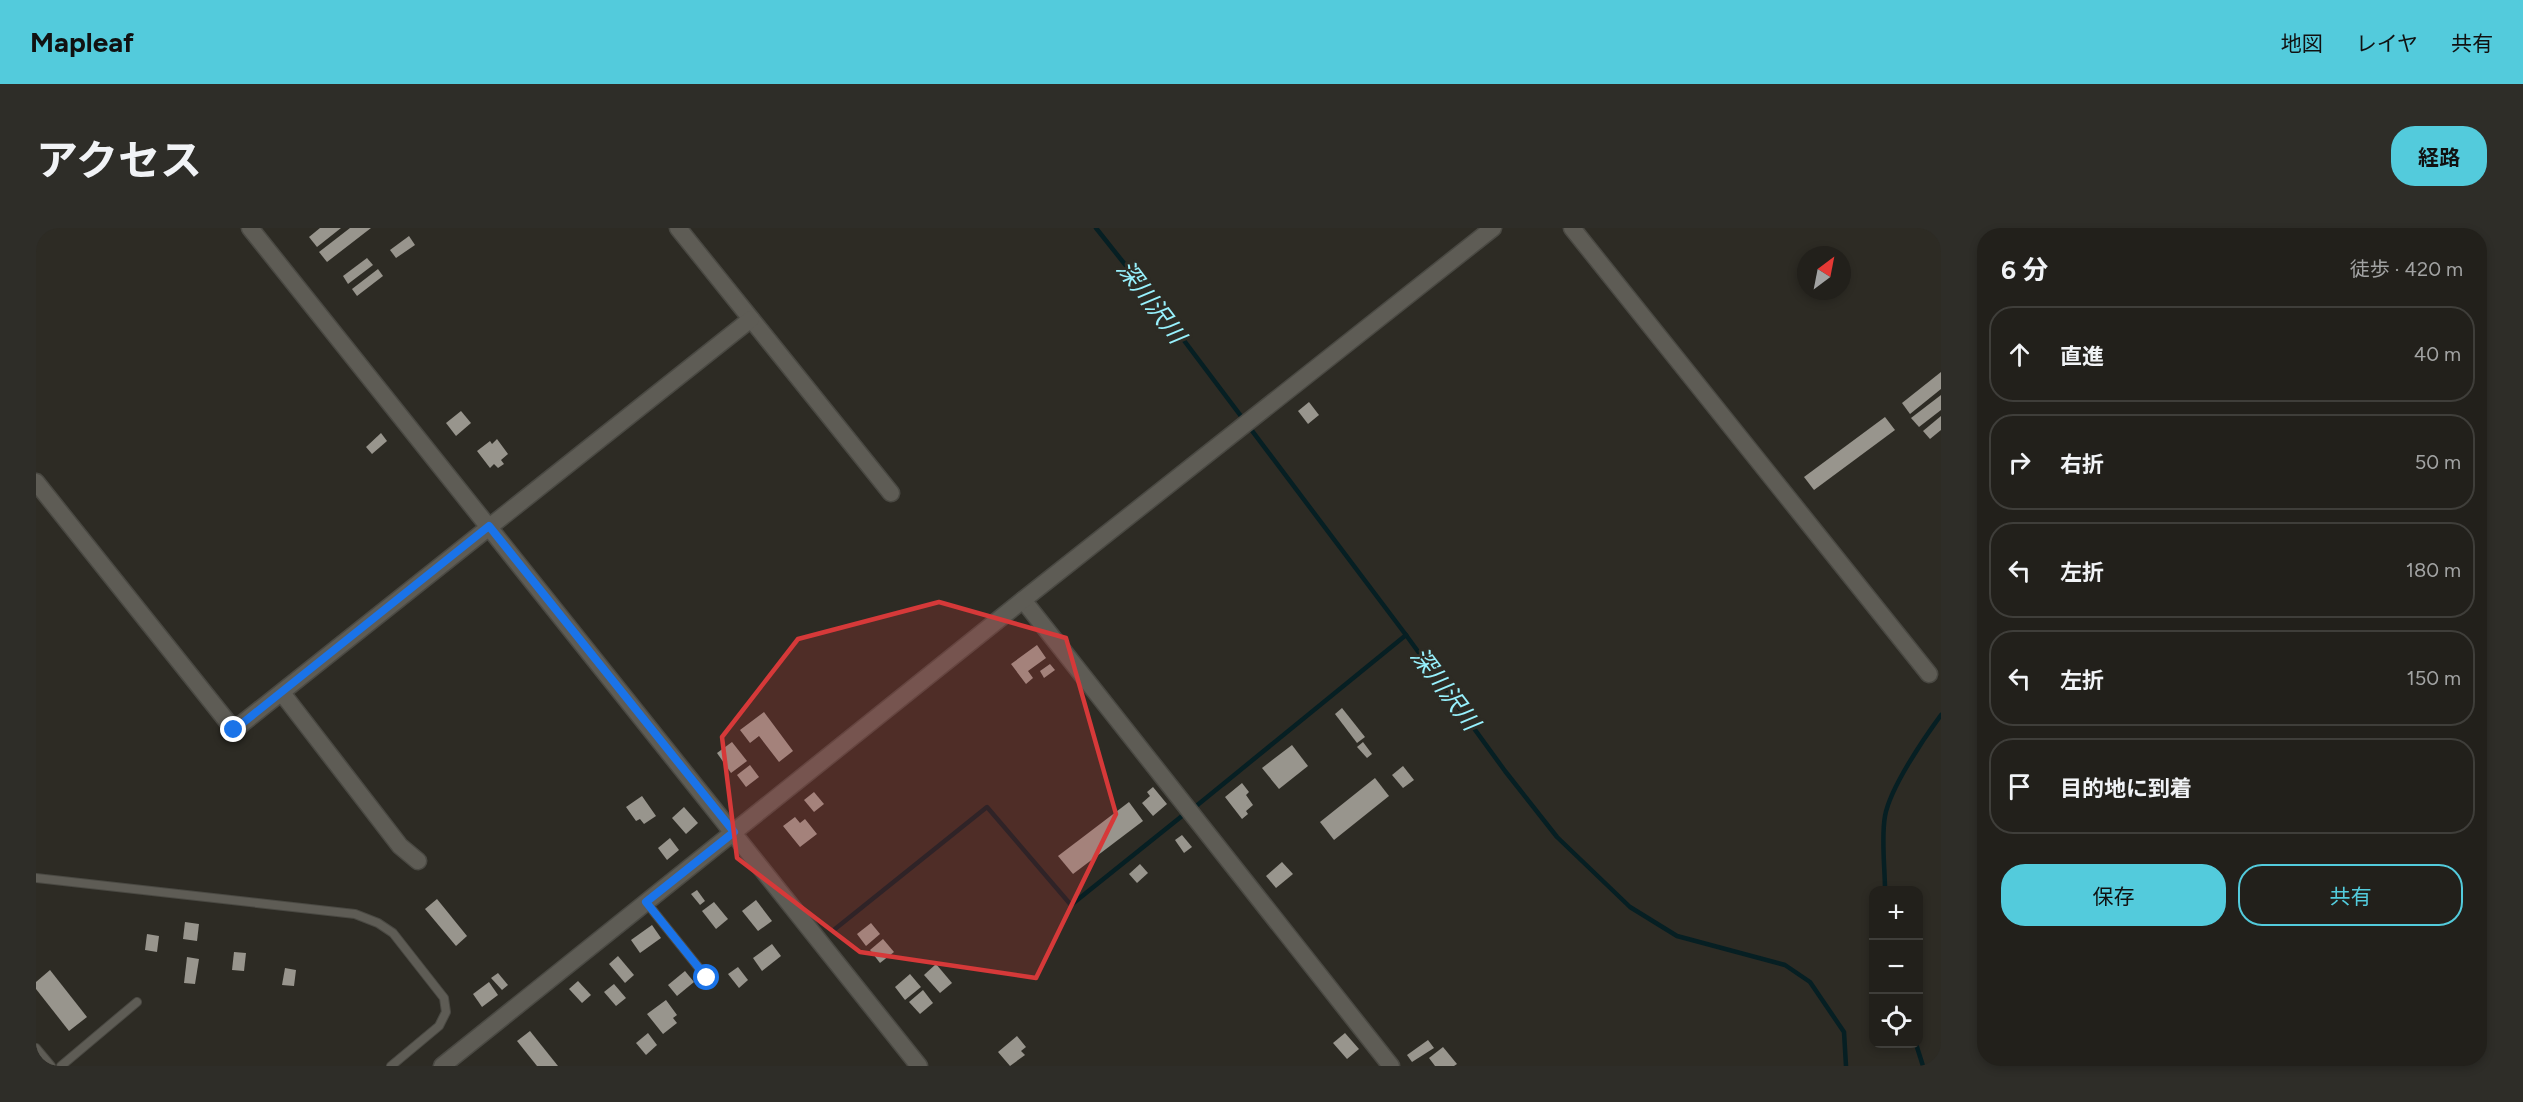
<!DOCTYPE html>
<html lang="ja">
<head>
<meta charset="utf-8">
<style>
  :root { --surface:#22201b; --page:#2e2d28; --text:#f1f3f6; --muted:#a2a3a3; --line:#3f3e3a; --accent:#53cbdc }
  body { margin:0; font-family:Figtree,"Noto Sans JP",sans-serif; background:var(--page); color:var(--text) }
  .controls { position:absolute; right:18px; bottom:18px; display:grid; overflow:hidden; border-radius:12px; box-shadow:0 3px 9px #0003 }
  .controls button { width:54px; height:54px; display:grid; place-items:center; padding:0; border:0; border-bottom:2px solid var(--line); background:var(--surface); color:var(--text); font:30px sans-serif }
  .compass { position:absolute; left:1761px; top:18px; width:54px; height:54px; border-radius:50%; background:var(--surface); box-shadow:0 3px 9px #0003; rotate:32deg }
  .stop { position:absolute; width:18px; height:18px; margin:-14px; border:4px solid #1a73e8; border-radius:50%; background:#fff }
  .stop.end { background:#1a73e8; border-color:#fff; box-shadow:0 2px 6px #0008 }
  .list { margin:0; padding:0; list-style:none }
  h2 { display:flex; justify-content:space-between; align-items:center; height:78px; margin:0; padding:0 24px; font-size:26px }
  h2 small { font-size:20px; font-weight:400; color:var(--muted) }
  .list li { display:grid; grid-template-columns:39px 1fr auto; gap:18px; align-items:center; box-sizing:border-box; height:96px; margin:0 12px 12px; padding:0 12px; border:2px solid var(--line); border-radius:24px }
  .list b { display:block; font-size:22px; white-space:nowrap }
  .list em { font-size:20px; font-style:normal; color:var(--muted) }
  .actions { display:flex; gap:12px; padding:18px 24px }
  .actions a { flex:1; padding:14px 0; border:2px solid var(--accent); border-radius:24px; text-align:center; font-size:21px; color:var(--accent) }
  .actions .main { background:var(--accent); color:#111 }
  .icon { flex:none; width:33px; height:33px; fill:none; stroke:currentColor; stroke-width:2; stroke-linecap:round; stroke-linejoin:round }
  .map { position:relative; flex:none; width:1905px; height:838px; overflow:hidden; border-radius:24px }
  header { display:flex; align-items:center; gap:36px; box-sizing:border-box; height:84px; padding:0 30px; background:var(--accent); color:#111 }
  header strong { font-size:28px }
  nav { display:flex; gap:33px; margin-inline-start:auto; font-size:21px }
  .intro { display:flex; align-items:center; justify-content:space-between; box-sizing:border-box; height:144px; padding:0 36px }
  h1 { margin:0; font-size:42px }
  .button { padding:15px 27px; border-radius:24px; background:var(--accent); color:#111; font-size:21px; font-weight:700 }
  main { display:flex; gap:36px; padding:0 36px }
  aside { flex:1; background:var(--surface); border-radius:24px; box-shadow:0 3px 9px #0003 }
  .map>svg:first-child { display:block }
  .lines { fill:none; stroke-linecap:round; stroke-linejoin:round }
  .stream { stroke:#061f23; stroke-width:4.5 }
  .building { fill:#98958d }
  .service-casing { stroke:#4a4943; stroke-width:10 }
  .minor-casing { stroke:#4a4943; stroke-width:19 }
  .tertiary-casing { stroke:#4a4943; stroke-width:19 }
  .service { stroke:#5e5c55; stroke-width:8 }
  .minor { stroke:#5e5c55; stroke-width:16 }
  .tertiary { stroke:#5e5c55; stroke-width:16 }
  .route { stroke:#1a73e8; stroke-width:8 }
  .marked { fill:#d63939; fill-opacity:0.2; stroke:#d63939; stroke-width:4.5; stroke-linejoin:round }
  .labels { text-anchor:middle; stroke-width:6; stroke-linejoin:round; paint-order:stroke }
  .water-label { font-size:24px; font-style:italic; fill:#98f2fe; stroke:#2d2b24 }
</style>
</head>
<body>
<header>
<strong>Mapleaf</strong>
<nav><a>地図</a><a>レイヤ</a><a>共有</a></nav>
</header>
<div class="intro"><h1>アクセス</h1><a class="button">経路</a></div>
<main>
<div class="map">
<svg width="1905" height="838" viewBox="0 0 1905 838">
  <rect width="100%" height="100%" fill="#2d2b24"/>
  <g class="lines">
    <g class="stream">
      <path d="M1060 0 1122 78 1370 407 1469 543 1521 609 1594 679 1641 708 1749 737 1774 754 1808 804 1810 838"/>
      <path d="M1159 579 1370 407"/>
      <path d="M1849 662C1849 640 1845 610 1849 588 1854 560 1888 510 1905 487"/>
      <path d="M799 701 951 579 1035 677 1146 588"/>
      <path d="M1880 816 1887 838"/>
    </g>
  </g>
  <g class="building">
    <path d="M284 0H305L281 19 273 9Z"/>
    <path d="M314 0H335L291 34 283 24Z"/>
    <path d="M373 8 379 17 360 30 354 22Z"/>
    <path d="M331 30 337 37 312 56 307 48Z"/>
    <path d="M342 41 347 48 321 68 316 61Z"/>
    <path d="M1905 144V161L1874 186 1866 175Z"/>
    <path d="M1905 167V182L1883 199 1875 190Z"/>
    <path d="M1273 174 1283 187 1272 196 1262 183Z"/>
    <path d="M425 183 435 195 420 208 410 195Z"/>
    <path d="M1905 188V202L1894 211 1887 203Z"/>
    <path d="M1849 189 1859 202 1778 262 1768 249Z"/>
    <path d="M345 205 351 213 336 226 330 219Z"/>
    <path d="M461 211 472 226 465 232 468 236 462 240 458 236 454 240 441 223 454 213 456 216Z"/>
    <path d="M1001 417 1010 430 992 443 997 450 990 456 975 436Z"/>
    <path d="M1014 436 1019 442 1008 450 1004 443Z"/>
    <path d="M1306 480 1329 509 1321 515 1299 486Z"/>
    <path d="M728 484 757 523 743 534 723 508 714 515 704 502Z"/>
    <path d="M696 514 711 533 695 545 681 525Z"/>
    <path d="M1327 514 1336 526 1331 530 1321 519Z"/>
    <path d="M1256 517 1272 538 1243 561 1226 540Z"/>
    <path d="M714 537 723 549 710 559 701 547Z"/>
    <path d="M1367 538 1378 552 1367 560 1356 547Z"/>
    <path d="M1339 550 1353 568 1298 612 1284 594Z"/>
    <path d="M1206 555 1213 564 1210 567 1217 577 1210 583 1212 586 1206 591 1189 569Z"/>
    <path d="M1117 559 1131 576 1117 588 1106 575 1114 568 1111 564Z"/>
    <path d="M778 564 788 576 778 584 768 572Z"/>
    <path d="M606 568 620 588 608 596 604 591 600 593 590 579Z"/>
    <path d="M1093 574 1107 593 1037 646 1022 628Z"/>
    <path d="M648 579 662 595 650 606 636 590Z"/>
    <path d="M759 589 764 595 769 591 781 606 764 619 747 598Z"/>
    <path d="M1146 607 1156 619 1148 625 1139 612Z"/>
    <path d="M634 610 643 622 631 632 622 620Z"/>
    <path d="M1246 634 1257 646 1240 660 1230 648Z"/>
    <path d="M1104 636 1112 645 1101 655 1093 646Z"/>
    <path d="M661 662 669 673 664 677 655 666Z"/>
    <path d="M401 671 431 708 420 718 389 681Z"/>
    <path d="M720 672 736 693 722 703 706 683Z"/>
    <path d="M678 674 692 691 680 701 666 683Z"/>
    <path d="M149 694 163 696 161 713 147 711Z"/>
    <path d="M835 695 844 706 830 718 821 706Z"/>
    <path d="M616 697 625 710 604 725 595 712Z"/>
    <path d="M111 706 123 708 121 724 109 722Z"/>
    <path d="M847 711 858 724 844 735 834 722Z"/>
    <path d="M736 716 745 728 726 743 717 730Z"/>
    <path d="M198 724 210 725 208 743 196 742Z"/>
    <path d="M582 728 598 747 589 755 573 736Z"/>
    <path d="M151 729 163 731 159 756 148 755Z"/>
    <path d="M900 736 916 755 904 765 888 747Z"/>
    <path d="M702 739 712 752 703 760 692 746Z"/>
    <path d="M249 740 260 742 258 758 246 757Z"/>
    <path d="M14 742 51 789 33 803 0 761V754Z"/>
    <path d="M649 743 658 754 641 768 632 757Z"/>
    <path d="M462 745 472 757 466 762 455 750Z"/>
    <path d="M874 746 885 759 869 772 859 759Z"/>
    <path d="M542 753 555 767 546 775 533 761Z"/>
    <path d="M453 754 462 767 446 779 437 766Z"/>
    <path d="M578 756 590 770 580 778 568 764Z"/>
    <path d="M887 762 897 775 884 786 873 774Z"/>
    <path d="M630 772 641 787 637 790 641 795 627 806 611 786Z"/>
    <path d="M494 803 522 838H501L481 813Z"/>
    <path d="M612 805 621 817 610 827 600 815Z"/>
    <path d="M1309 805 1323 821 1311 831 1297 815Z"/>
    <path d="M981 808 990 819 985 823 989 827 974 838 962 824Z"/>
    <path d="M1392 812 1398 820 1376 834 1371 827Z"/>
    <path d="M1407 819 1421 836 1418 838H1399L1393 830Z"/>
  </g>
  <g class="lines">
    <defs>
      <g id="service">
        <path d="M0 650 319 686 342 695 357 705 408 770 410 784 403 798 355 838"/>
        <path d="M610 674 671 750"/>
        <path d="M0 820 15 838"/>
        <path d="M25 838 101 774"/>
      </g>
      <g id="minor">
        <path d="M642 0 855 265"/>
        <path d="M1536 0 1893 446"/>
        <path d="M0 254 198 502 715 91"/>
        <path d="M987 372 1355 838"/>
        <path d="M246 465 364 618 382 633"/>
      </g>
      <g id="tertiary">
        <path d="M214 0 883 838"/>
        <path d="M406 838 987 372 1457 0"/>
      </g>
    </defs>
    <use href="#service" class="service-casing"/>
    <use href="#minor" class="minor-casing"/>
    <use href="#tertiary" class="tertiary-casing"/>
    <use href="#service" class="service"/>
    <use href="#minor" class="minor"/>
    <use href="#tertiary" class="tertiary"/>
  </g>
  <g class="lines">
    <path class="route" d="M198 502 453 298 698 604 610 674 671 750"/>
  </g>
  <path class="marked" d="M903 374 1030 410 1080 586 1000 750 824 724 701 630 686 509 762 411Z"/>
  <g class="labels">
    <g class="water-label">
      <text transform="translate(1115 74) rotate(53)" y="8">深川沢川</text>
      <text transform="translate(1409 461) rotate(53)" y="8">深川沢川</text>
    </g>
  </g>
</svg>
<div class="controls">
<button>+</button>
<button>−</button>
<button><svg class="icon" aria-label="locate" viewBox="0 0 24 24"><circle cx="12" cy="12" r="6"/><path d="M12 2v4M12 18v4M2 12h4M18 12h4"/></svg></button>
</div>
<svg class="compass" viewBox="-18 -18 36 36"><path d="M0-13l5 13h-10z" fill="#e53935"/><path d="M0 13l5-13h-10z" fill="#a2a3a3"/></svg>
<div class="stop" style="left:671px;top:750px"></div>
<div class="stop end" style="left:198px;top:502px"></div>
</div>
<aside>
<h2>6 分<small>徒歩 · 420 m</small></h2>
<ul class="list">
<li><svg class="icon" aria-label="ahead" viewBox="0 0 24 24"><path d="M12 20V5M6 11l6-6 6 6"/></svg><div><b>直進</b></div><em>40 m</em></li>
<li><svg class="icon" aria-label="right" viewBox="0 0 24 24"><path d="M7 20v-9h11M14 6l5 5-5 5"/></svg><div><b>右折</b></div><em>50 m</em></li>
<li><svg class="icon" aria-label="left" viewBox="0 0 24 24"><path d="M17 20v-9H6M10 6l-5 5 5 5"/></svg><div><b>左折</b></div><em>180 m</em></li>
<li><svg class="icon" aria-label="left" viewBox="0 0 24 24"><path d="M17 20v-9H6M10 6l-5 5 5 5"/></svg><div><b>左折</b></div><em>150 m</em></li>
<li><svg class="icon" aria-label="arrive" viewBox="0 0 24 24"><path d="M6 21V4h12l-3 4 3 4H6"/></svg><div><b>目的地に到着</b></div></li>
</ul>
<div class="actions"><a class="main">保存</a><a>共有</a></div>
</aside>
</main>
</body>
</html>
